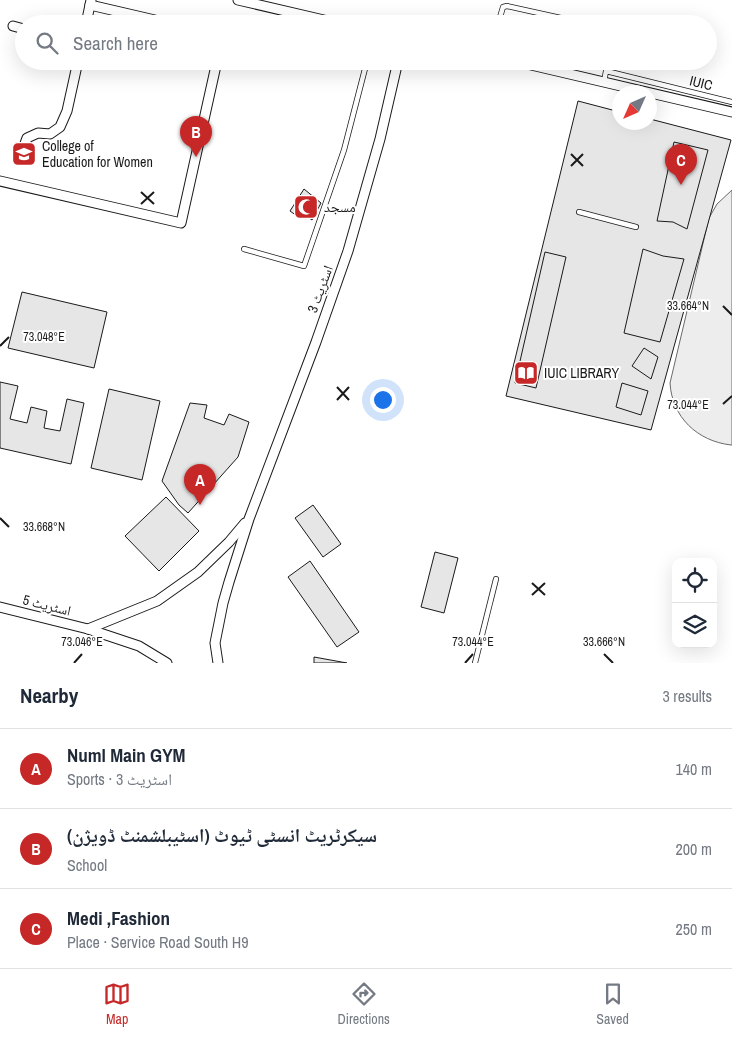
<!DOCTYPE html>
<html lang="en">
<head>
<meta charset="utf-8">
<style>
  :root { --surface:#fff; --page:#f2f2f3; --text:#1f2937; --muted:#747a83; --line:#e0e1e3; --accent:#c62828 }
  body { margin:0; font-family:"Archivo Narrow","Noto Naskh Arabic",sans-serif; background:var(--page); color:var(--text) }
  .controls { position:absolute; right:15px; bottom:15px; display:grid; overflow:hidden; border-radius:10px; box-shadow:0 5px 20px #0002 }
  .controls button { width:45px; height:45px; display:grid; place-items:center; padding:0; border:0; border-bottom:1px solid var(--line); background:var(--surface); color:var(--text); font:25px sans-serif }
  .compass { position:absolute; left:612px; top:85px; width:45px; height:45px; border-radius:50%; background:var(--surface); box-shadow:0 5px 20px #0002; rotate:225deg }
  .you { position:absolute; left:382px; top:399px; width:18px; height:18px; margin:-12px; border:4px solid #fff; border-radius:50%; background:#1a73e8; box-shadow:0 0 0 8px #1a73e833 }
  .badge { display:grid; place-items:center; width:32px; height:32px; border-radius:50%; background:var(--accent); color:#fff; font-size:16px; font-weight:700 }
  .pin { position:absolute; translate:-50% -41px; filter:drop-shadow(0 1px 2px #0008) }
  .pin::after { content:''; position:absolute; top:26px; width:18px; height:15px; background:inherit; clip-path:polygon(0 0,100% 0,50% 100%) }
  .list { margin:0; padding:0; list-style:none }
  h2 { display:flex; justify-content:space-between; align-items:center; height:65px; margin:0; padding:0 20px; font-size:21px }
  h2 small { font-size:16px; font-weight:400; color:var(--muted) }
  .list li { display:grid; grid-template-columns:32px 1fr auto; gap:15px; align-items:center; box-sizing:border-box; height:80px; padding:0 20px; border-top:1px solid var(--line) }
  .list b { display:block; font-size:19px; white-space:nowrap }
  .list p { margin:0; font-size:16px; white-space:nowrap; color:var(--muted) }
  .list em { font-size:16px; font-style:normal; color:var(--muted) }
  .icon { flex:none; width:28px; height:28px; fill:none; stroke:currentColor; stroke-width:2; stroke-linecap:round; stroke-linejoin:round }
  .map { position:relative; flex:none; width:732px; height:663px; overflow:hidden }
  .search { position:absolute; background:var(--surface); box-shadow:0 5px 20px #0002; left:15px; right:15px; top:15px; height:55px; display:flex; align-items:center; gap:12px; box-sizing:border-box; padding:0 18px; border-radius:28px; color:var(--muted); font-size:19px }
  .sheet { height:305px; background:var(--surface) }
  nav { display:flex; justify-content:space-around; align-items:center; box-sizing:border-box; height:70px; border-top:1px solid var(--line); background:var(--surface); font-size:14px; color:var(--muted) }
  nav a { display:grid; justify-items:center; gap:2px }
  nav .on { color:var(--accent) }
  .map>svg:first-child { display:block }
  .green { fill:#ededed; stroke:#6a6a6a }
  .building { fill:#e6e6e6; stroke:#1a1a1a }
  .lines { fill:none; stroke-linecap:round; stroke-linejoin:round }
  .lane-casing { stroke:#1a1a1a; stroke-width:6 }
  .street-casing { stroke:#1a1a1a; stroke-width:11 }
  .lane { stroke:#fff; stroke-width:4.5 }
  .street { stroke:#fff; stroke-width:9 }
  .ticks { fill:none; stroke:#1a1a1a; stroke-width:2 }
  .labels { text-anchor:middle; stroke-width:4; stroke-linejoin:round; paint-order:stroke }
  .street-label { font-size:14px; fill:#1a1a1a; stroke:#fff }
  .poi-label { font-size:14px; fill:#1a1a1a; stroke:#fff; text-anchor:start }
  .ticks-label { font-size:12px; text-anchor:middle; fill:#1a1a1a; stroke:#fff; stroke-width:4; stroke-linejoin:round; paint-order:stroke }
</style>
</head>
<body>
<div class="map">
<svg width="732" height="663" viewBox="0 0 732 663">
  <rect width="100%" height="100%" fill="#fff"/>
  <path class="green" d="M732 190V445H731C697 441 672 417 670 383L709 218 717 204Z"/>
  <g class="building">
    <path d="M578 101 620 112V122H650V119L731 140 651 430 506 396Z"/>
    <path d="M674 142 708 150 687 229 673 222 657 221Z"/>
    <path d="M304 189 321 203 312 220 308 217 306 219 299 214 297 216 290 211Z"/>
    <path d="M643 249 663 256 684 259 660 342 624 333Z"/>
    <path d="M545 252 566 257 536 388 515 383Z"/>
    <path d="M22 292 107 312 94 368 8 348Z"/>
    <path d="M644 348 658 357 651 379 632 366Z"/>
    <path d="M0 382 18 386 10 419 27 423 31 407 47 411 44 428 60 431 67 399 84 403 71 464 0 448Z"/>
    <path d="M622 383 648 391 641 415 616 407Z"/>
    <path d="M109 389 160 401 142 480 91 468Z"/>
    <path d="M190 403 207 405 204 418 224 425 229 414 249 422 238 457 188 513 179 505 162 481Z"/>
    <path d="M166 497 199 531 159 571 125 536Z"/>
    <path d="M313 505 341 544 323 557 295 518Z"/>
    <path d="M435 552 458 558 444 613 421 607Z"/>
    <path d="M310 561 359 632 337 647 288 577Z"/>
    <path d="M314 657 347 663H314Z"/>
  </g>
  <g class="lines">
    <defs>
      <g id="lane">
        <path d="M498 24 503 7 507 6 588 24"/>
        <path d="M604 82 606 71 732 102"/>
        <path d="M579 212 636 227"/>
        <path d="M244 249 304 266 344 150 367 61"/>
        <path d="M475 663 496 579"/>
      </g>
      <g id="street">
        <path d="M238 0 341 24"/>
        <path d="M90 5 172 24"/>
        <path d="M86 24 91 0"/>
        <path d="M13 26 24 29"/>
        <path d="M514 61 732 112"/>
        <path d="M19 160 27 138 38 133 50 134 60 127 67 111 78 61"/>
        <path d="M0 181 181 223 217 61"/>
        <path d="M0 607 88 629 139 646 167 663"/>
        <path d="M88 629 157 601 198 572 229 542 245 523"/>
        <path d="M218 663 215 643 223 603 229 582 249 519 316 342 348 251 380 139 398 61"/>
      </g>
    </defs>
    <use href="#lane" class="lane-casing"/>
    <use href="#street" class="street-casing"/>
    <use href="#lane" class="lane"/>
    <use href="#street" class="street"/>
  </g>
  <path class="ticks" d="M571 154 583 166M571 166 583 154M141 192 154 204M141 204 154 192M723 306 732 315M0 346 9 337M337 387 349 400M337 400 349 387M723 404 732 396M0 518 9 527M532 583 545 595M532 595 545 583M604 654 613 663M74 663 82 654M465 663 473 654"/>
  <defs>
    <symbol id="university-square" viewBox="-11 -11 22 22"><rect x="-9" y="-9" width="18" height="18" rx="4" fill="#c62828" stroke="#fff"/><path d="M0-5L7-2L0 1L-7-2ZM-4 1L0 2.5L4 1V4Q0 6-4 4Z" fill="#fff"/></symbol>
    <symbol id="mosque-square" viewBox="-11 -11 22 22"><rect x="-9" y="-9" width="18" height="18" rx="4" fill="#c62828" stroke="#fff"/><path d="M3.5-4.9A6 6 0 1 0 3.5 4.9A5 5 0 1 1 3.5-4.9Z" fill="#fff"/></symbol>
    <symbol id="library-square" viewBox="-11 -11 22 22"><rect x="-9" y="-9" width="18" height="18" rx="4" fill="#c62828" stroke="#fff"/><path d="M-6-4Q-3-5.5-.7-3.5V5Q-3 3-6 4ZM6-4Q3-5.5 .7-3.5V5Q3 3 6 4Z" fill="#fff"/></symbol>
  </defs>
  <g fill-rule="evenodd">
    <use href="#university-square" x="10" y="140" width="28" height="28"/>
    <use href="#mosque-square" x="292" y="193" width="28" height="28"/>
    <use href="#library-square" x="512" y="359" width="28" height="28"/>
  </g>
  <g class="labels">
    <g class="street-label">
      <text transform="translate(701 83) rotate(14)" y="5">IUIC</text>
      <text transform="translate(320 289) rotate(-70)" y="5">اسٹریٹ 3</text>
      <text transform="translate(47 605) rotate(14)" y="5">اسٹریٹ 5</text>
    </g>
    <g class="poi-label">
      <text x="42" y="151">College of<tspan x="42" dy="16">Education for Women</tspan></text>
      <text x="324" y="212">مسجد</text>
      <text x="544" y="378">IUIC LIBRARY</text>
    </g>
  </g>
  <g class="ticks-label">
    <text x="688" y="310">33.664°N</text>
    <text x="44" y="341">73.048°E</text>
    <text x="688" y="409">73.044°E</text>
    <text x="44" y="531">33.668°N</text>
    <text x="82" y="646">73.046°E</text>
    <text x="473" y="646">73.044°E</text>
    <text x="604" y="646">33.666°N</text>
  </g>
</svg>
<div class="controls">
<button><svg class="icon" aria-label="locate" viewBox="0 0 24 24"><circle cx="12" cy="12" r="6"/><path d="M12 2v4M12 18v4M2 12h4M18 12h4"/></svg></button>
<button><svg class="icon" aria-label="layers" viewBox="0 0 24 24"><path d="M12 4l9 5-9 5-9-5zM3 14l9 5 9-5"/></svg></button>
</div>
<svg class="compass" viewBox="-18 -18 36 36"><path d="M0-13l5 13h-10z" fill="#e53935"/><path d="M0 13l5-13h-10z" fill="#747a83"/></svg>
<div class="you"></div>
<div class="pin badge" style="left:200px;top:505px">A</div>
<div class="pin badge" style="left:196px;top:157px">B</div>
<div class="pin badge" style="left:681px;top:185px">C</div>
<div class="search"><svg class="icon" aria-label="search" viewBox="0 0 24 24"><circle cx="10" cy="10" r="6"/><path d="M15 15l6 6"/></svg>Search here</div>
</div>
<section class="sheet">
<h2>Nearby<small>3 results</small></h2>
<ul class="list">
<li><span class="badge">A</span><div><b>Numl Main GYM</b><p>Sports · اسٹریٹ 3</p></div><em>140 m</em></li>
<li><span class="badge">B</span><div><b>سیکرٹریٹ انسٹی ٹیوٹ (اسٹیبلشمنٹ ڈویژن)</b><p>School</p></div><em>200 m</em></li>
<li><span class="badge">C</span><div><b>Medi ,Fashion</b><p>Place · Service Road South H9</p></div><em>250 m</em></li>
</ul>
</section>
<nav>
<a class="on"><svg class="icon" aria-label="map" viewBox="0 0 24 24"><path d="M3 6l6-2 6 2 6-2v14l-6 2-6-2-6 2zM9 4v14M15 6v14"/></svg>Map</a>
<a><svg class="icon" aria-label="directions" viewBox="0 0 24 24"><path d="M12 3l9 9-9 9-9-9zM9 14v-3h6M13 9l2 2-2 2"/></svg>Directions</a>
<a><svg class="icon" aria-label="saved" viewBox="0 0 24 24"><path d="M7 4h10v16l-5-4-5 4z"/></svg>Saved</a>
</nav>
</body>
</html>
